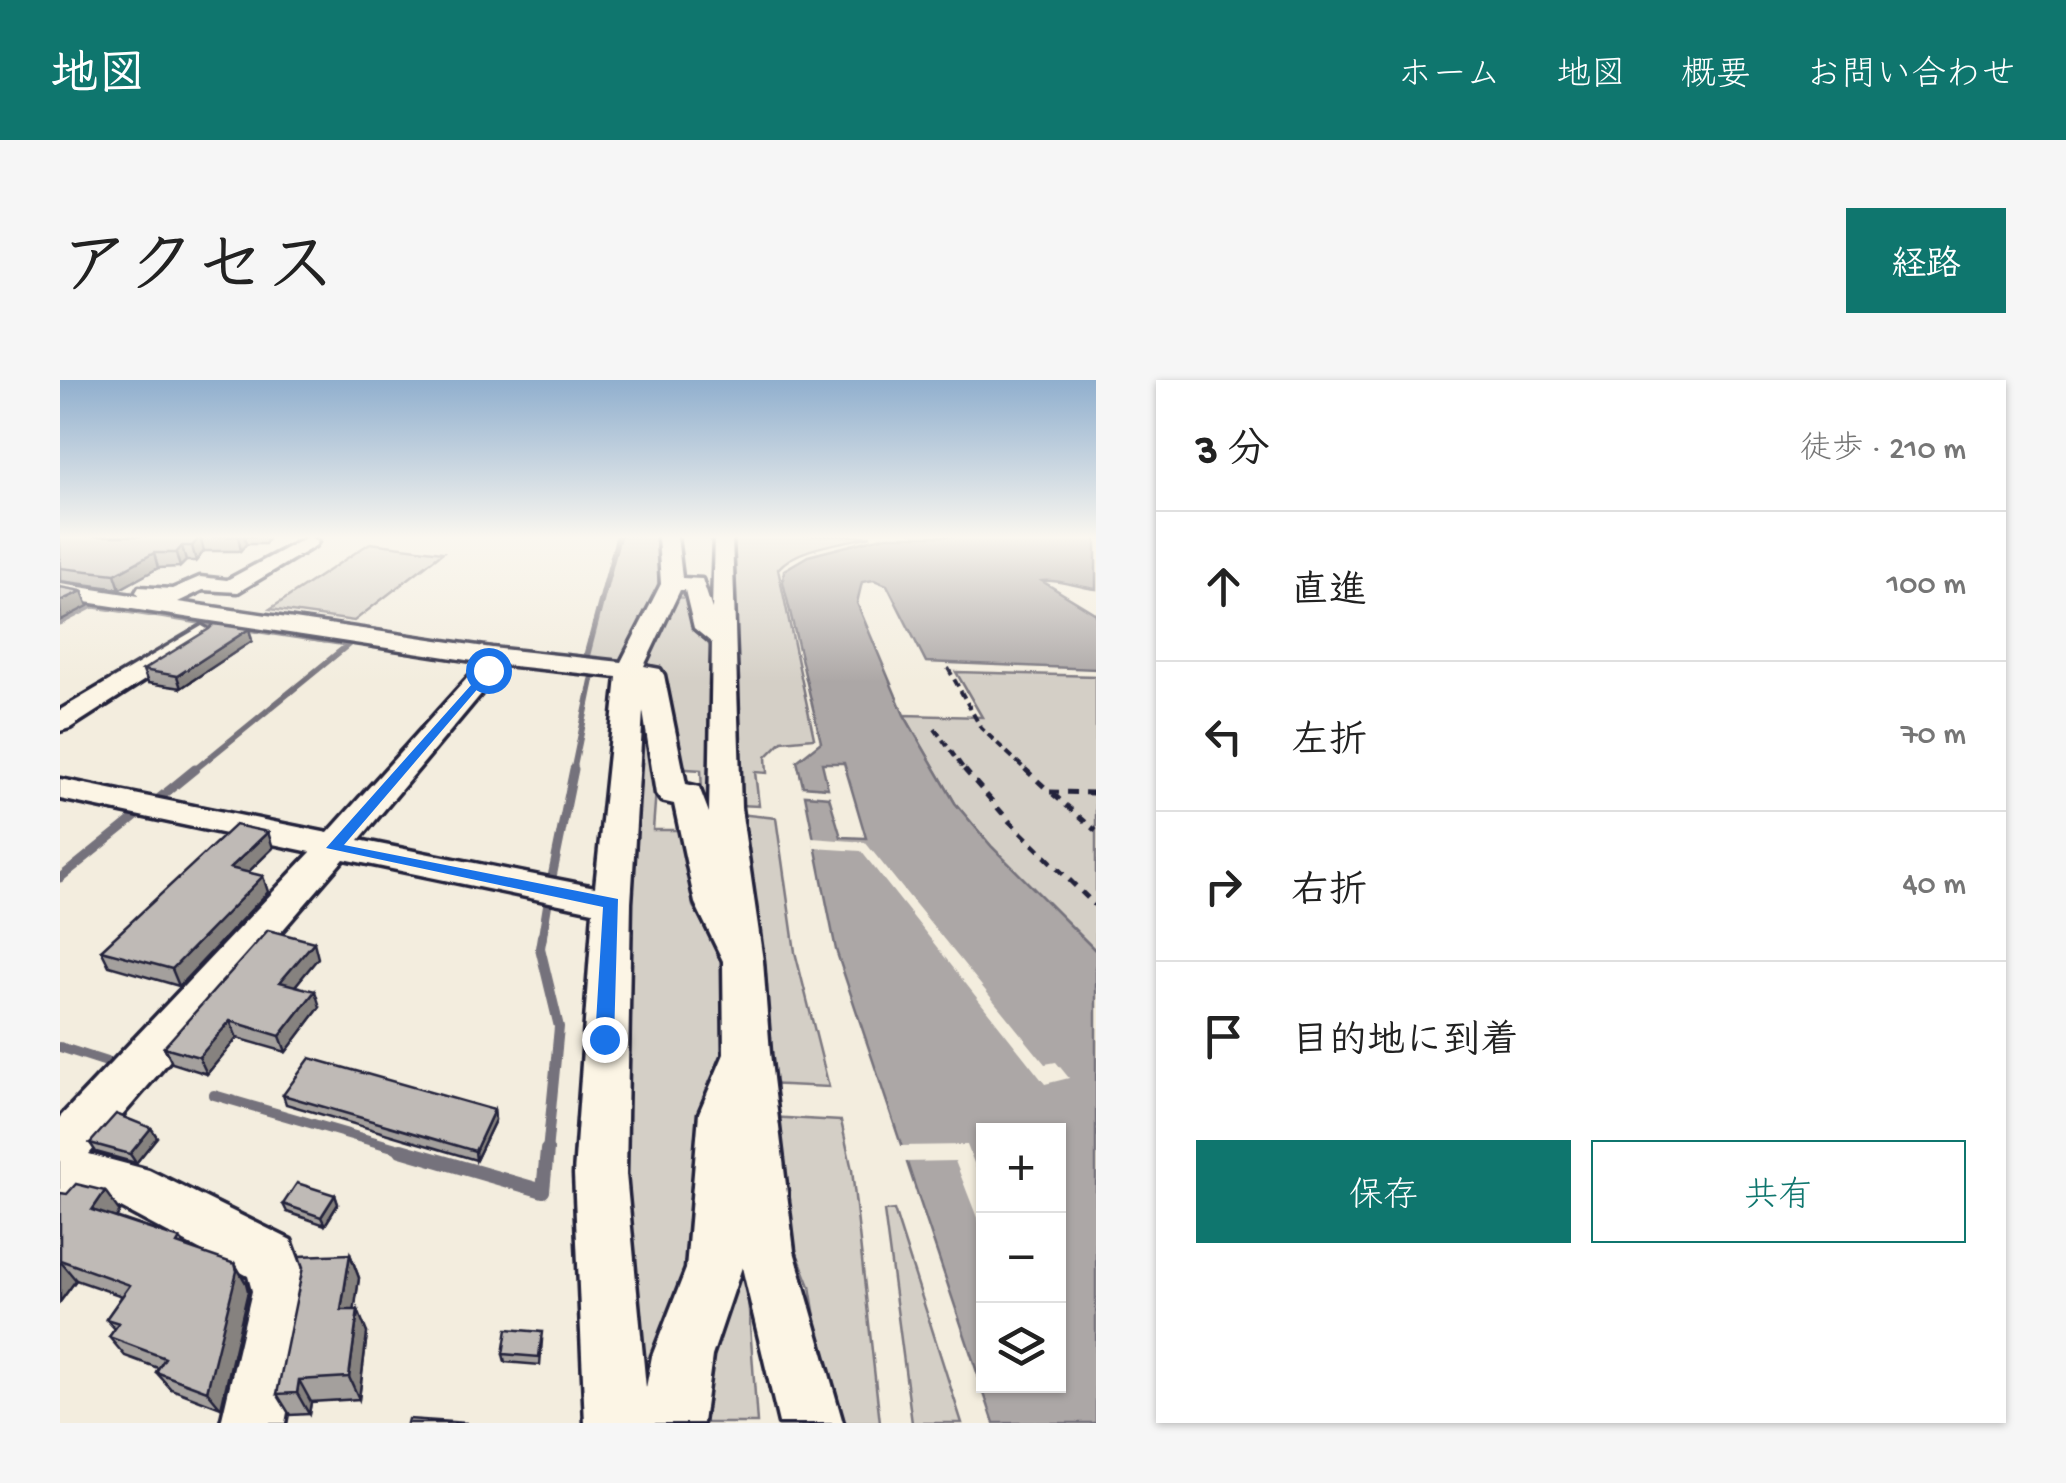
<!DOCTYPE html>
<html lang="ja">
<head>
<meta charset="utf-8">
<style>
  :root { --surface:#fff; --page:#f6f6f6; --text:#222; --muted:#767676; --line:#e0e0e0; --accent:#0f766e }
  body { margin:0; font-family:"Gochi Hand","Klee One",sans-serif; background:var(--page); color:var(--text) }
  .controls { position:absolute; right:30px; bottom:30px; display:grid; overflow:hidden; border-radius:0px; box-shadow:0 2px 8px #0004 }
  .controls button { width:90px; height:90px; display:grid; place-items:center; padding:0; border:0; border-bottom:2px solid var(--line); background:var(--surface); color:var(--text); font:50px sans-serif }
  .stop { position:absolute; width:30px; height:30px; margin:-22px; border:8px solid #1a73e8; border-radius:50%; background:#fff }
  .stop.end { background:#1a73e8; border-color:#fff; box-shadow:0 2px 10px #0008 }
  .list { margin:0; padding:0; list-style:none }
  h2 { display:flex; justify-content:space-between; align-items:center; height:130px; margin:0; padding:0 40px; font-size:42px }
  h2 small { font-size:32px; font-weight:400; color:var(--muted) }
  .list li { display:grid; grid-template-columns:65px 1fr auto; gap:30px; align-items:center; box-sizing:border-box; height:150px; padding:0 40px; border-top:2px solid var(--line) }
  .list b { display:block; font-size:38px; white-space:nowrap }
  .list em { font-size:32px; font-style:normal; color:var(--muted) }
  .actions { display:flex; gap:20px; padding:30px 40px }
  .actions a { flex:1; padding:22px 0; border:2px solid var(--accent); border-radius:0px; text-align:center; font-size:35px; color:var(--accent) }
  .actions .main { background:var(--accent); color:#fff }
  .icon { flex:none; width:55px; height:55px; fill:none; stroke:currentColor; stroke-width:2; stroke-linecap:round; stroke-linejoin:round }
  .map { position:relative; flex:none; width:1036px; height:1043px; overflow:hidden; border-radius:0px }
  header { display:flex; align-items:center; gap:60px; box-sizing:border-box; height:140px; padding:0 50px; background:var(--accent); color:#fff }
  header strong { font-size:48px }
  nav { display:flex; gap:55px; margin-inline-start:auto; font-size:35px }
  .intro { display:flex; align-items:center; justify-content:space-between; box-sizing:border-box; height:240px; padding:0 60px }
  h1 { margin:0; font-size:70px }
  .button { padding:25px 45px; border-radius:0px; background:var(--accent); color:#fff; font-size:35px; font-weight:700 }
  main { display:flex; gap:60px; padding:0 60px }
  aside { flex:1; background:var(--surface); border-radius:0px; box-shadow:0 2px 8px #0004 }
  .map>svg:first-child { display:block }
  .green { fill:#d4cfc6; stroke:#7b7880; stroke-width:2.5 }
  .water { fill:#aca7a6; stroke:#75727b; stroke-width:2.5; fill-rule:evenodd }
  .pier { fill:#f3edde }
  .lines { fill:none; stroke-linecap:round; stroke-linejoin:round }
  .stream-far4 { stroke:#75727b; stroke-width:5 }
  .stream-far3 { stroke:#75727b; stroke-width:6 }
  .stream-far2 { stroke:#75727b; stroke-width:9 }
  .stream-far1 { stroke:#75727b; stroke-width:10 }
  .stream { stroke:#75727b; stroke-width:14 }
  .minor-casing { stroke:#22223b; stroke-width:7 }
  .path-far1 { stroke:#22223b; stroke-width:4; stroke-dasharray:8 5; stroke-linecap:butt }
  .path { stroke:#22223b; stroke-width:5; stroke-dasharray:9 8; stroke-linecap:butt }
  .minor { fill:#fcf5e5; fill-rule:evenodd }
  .wall { fill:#a4a09d; stroke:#22223b; stroke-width:2.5 }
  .shaded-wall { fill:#86827f; stroke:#22223b; stroke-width:2.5 }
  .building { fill:#bfbab6; stroke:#22223b; stroke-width:2.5 }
  .route { fill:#1a73e8 }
</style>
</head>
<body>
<header>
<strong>地図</strong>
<nav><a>ホーム</a><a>地図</a><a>概要</a><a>お問い合わせ</a></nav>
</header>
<div class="intro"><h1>アクセス</h1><a class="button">経路</a></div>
<main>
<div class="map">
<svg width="1036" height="1043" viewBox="0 0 1036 1043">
  <rect width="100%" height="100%" fill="#f3edde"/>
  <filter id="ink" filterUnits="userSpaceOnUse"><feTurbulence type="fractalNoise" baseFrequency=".01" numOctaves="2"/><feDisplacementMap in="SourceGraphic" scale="20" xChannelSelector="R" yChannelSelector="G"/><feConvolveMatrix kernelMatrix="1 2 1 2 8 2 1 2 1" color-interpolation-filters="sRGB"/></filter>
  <g filter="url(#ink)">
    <g class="green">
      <path d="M560 156H597L600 181 597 217 565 279 555 284 527 283Z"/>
      <path d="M669 156H811C784 163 736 167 718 189L754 358 722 361 706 377 707 393 695 392 699 426 678 425Z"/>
      <path d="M310 163 383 172 294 241 210 229Z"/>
      <path d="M610 217 630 218 638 249 653 270 660 512 644 459 641 390 612 388 598 292 582 279Z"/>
      <path d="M896 292 1036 296V571L932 467 895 423 844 335 922 337Z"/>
      <path d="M580 296 598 382 593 450H624L633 526 665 584 669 658 647 723 636 888 591 1043H567L558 798Z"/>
      <path d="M679 434 716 438 735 572 769 707 705 704Z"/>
      <path d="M708 737 781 741 792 790 820 1043H772L750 906 716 821Z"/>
      <path d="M676 748 697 1043H618L664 888Z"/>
      <path d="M834 830 902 1043H852L824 831Z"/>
    </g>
    <path class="water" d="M826 156H1036V209C1018 207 998 199 982 201L1036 234V289L866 282 827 205 814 200 802 202 797 223 844 335 895 423 932 467 1036 571V1043H934L776 570 745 415 769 417 781 457 806 458 784 383H762L768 408 743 406 737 381 761 362 723 202 724 190 748 176ZM924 751H998V1006H924Z"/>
    <g class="pier">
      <path d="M752 458 805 462 985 684 996 682 1009 698 985 704 801 471 754 468Z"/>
      <path d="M907 765 923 806V853L895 781 844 782 839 766Z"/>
    </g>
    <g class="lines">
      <g class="stream-far4">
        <path d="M0 221 165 246"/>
        <path d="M0 243 33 226"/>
        <path d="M180 248 265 261"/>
        <path d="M530 261 558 156"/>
      </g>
      <g class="stream-far3">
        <path d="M526 276 531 258"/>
        <path d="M132 392 289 264 248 258"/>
        <path d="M513 392 532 300"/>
      </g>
      <g class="stream-far2">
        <path d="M97 420 135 389"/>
        <path d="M0 498 79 434"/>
        <path d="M490 507 514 389"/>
        <path d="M482 559 488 522"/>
      </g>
      <g class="stream-far1">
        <path d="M482 556 480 568 499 647 487 772"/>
        <path d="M0 667 56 685"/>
        <path d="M154 715 350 772"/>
      </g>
      <path class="stream" d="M341 770 483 811 487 770"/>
      <defs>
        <g id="minor">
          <path d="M249 156 258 162 255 166 178 212 143 210 118 222 432 268 561 282 601 204 598 156H617L622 198 642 199 652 229 654 156H672L681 428 703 581 710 673 734 871 783 1043H719L682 887 652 976 643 1043H525L514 794 533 531 284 479 29 774 89 790 231 860 250 911 225 1043H161L192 911 188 896 61 828 0 813V737L251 472 0 419V399L268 453 419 285 426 283 0 218V204L79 216 76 212 79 207 112 209 140 197 167 200ZM620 210H625L634 248 652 263 649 433 639 407 626 404 604 295 600 289 584 286ZM434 284 557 297 535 507 299 460 437 295 441 290ZM583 331 596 414 601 421 614 424 635 523 663 581 664 674 639 733 626 889 592 976 586 1008 566 794 571 523Z"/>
          <path d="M142 246 154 253 150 258 10 348 0 351V330Z"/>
        </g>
      </defs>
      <use href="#minor" class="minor-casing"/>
      <g class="path-far1">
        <path d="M888 288 921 348 968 392"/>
        <path d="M875 349 906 392"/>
      </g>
      <g class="path">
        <path d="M904 389 950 442 1036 526"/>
        <path d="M965 389 990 412 1036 413"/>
        <path d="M993 414 1036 451"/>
      </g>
      <use href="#minor" class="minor"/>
    </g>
    <g class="wall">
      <path d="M0 156H210L205 164H186L181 171H144L136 181H126L120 187 98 188 60 209 0 201Z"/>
      <path d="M189 249 192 261 121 308 88 303 83 290Z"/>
      <path d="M213 468 187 493 208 512 119 606 49 586 41 570Z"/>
      <path d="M258 578 235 606 260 627 226 672 177 658 147 694 112 683 104 667Z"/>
      <path d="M223 715 434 730 435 740 416 780 226 724Z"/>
      <path d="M91 748 97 757 76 783 36 772 30 763Z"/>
      <path d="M0 813 60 832 56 837 120 859 125 867 186 903 188 911 161 1028 111 1009 96 992 98 988 65 976 49 957 55 949 46 939 62 916 16 900 0 922Z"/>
      <path d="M275 815 278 824 265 845 227 832 223 824Z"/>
      <path d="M290 874 299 898 294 930 307 953 299 1019 251 1022 249 1034 230 1035 217 1014Z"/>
      <path d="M482 960 480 985 445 982 443 974Z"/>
    </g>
    <g class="shaded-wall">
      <path d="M178 156H184L186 164 181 171Z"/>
      <path d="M140 157 144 171 136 181 132 166Z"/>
      <path d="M122 166 126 181 120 187 116 173Z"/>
      <path d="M94 173 98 188 60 209 55 194Z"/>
      <path d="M22 211 28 226 1 240 0 221Z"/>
      <path d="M189 249 192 261 121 308 117 296Z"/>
      <path d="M208 452 213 468 176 504 170 488Z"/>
      <path d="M203 496 208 512 119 606 112 589Z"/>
      <path d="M254 562 258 578 225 618 220 602Z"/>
      <path d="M255 611 260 627 226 672 220 656Z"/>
      <path d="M170 641 177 658 147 694 139 677Z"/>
      <path d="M434 730 435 740 416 780 415 771Z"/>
      <path d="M91 748 97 757 76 783 70 774Z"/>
      <path d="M45 811 60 832 47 850 32 830Z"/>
      <path d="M275 815 278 824 265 845 261 837Z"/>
      <path d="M290 874 299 898 291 954 281 930Z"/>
      <path d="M0 881 16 900 0 922Z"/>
      <path d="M175 884 186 903 188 911 161 1028 147 1011Z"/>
      <path d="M298 930 307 953 299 1019 289 997Z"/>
      <path d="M239 1000 251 1022 249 1034 237 1013Z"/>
    </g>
    <g class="building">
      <path d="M0 156H178L140 157 132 166H122L116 173H94L55 194 0 188Z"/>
      <path d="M0 207 22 211 0 221Z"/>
      <path d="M154 244 189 249 117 296 83 290 149 249Z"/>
      <path d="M175 445 208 452 170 488 203 496 112 589 41 570Z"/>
      <path d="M208 550 254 562 220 602 255 611 220 656 170 641 139 677 104 667Z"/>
      <path d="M250 678 434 730 415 771 223 715Z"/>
      <path d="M56 734 91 748 70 774 30 763Z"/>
      <path d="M237 803 275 815 261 837 223 824Z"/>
      <path d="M16 804 45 811 32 830 120 859 117 864 175 884 177 891 147 1011 96 992 105 978 49 957 59 943 46 939 70 905 0 880V813L7 814Z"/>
      <path d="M290 874 281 930H298L289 997 239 1000 237 1013 217 1014 243 887 239 876Z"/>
      <path d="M447 949 482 952 479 977 443 974Z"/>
      <path d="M348 1039 407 1043H347Z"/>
    </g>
  </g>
  <linearGradient id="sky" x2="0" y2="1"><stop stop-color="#90afce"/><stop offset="0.52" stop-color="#faf7f0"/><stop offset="1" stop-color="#faf7f0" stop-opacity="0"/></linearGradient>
  <rect width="1036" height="302" fill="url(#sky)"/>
  <path class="route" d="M428 286 432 292 284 465 558 519 554 659 544 667 535 659 543 527 266 468Z"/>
</svg>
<div class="controls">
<button>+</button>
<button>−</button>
<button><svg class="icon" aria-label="layers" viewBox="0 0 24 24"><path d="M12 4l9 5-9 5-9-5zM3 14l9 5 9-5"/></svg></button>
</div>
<div class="stop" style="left:428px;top:290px"></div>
<div class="stop end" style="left:544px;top:659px"></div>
</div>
<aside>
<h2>3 分<small>徒歩 · 210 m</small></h2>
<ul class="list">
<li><svg class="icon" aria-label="ahead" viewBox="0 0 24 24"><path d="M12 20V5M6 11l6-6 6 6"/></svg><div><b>直進</b></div><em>100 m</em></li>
<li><svg class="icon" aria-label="left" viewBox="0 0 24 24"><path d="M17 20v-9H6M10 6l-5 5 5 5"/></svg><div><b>左折</b></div><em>70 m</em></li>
<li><svg class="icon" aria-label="right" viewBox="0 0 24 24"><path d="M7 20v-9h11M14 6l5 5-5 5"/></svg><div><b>右折</b></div><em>40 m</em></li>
<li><svg class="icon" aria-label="arrive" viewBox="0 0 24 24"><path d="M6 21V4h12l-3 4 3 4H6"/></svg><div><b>目的地に到着</b></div></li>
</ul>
<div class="actions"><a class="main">保存</a><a>共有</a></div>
</aside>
</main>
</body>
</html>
